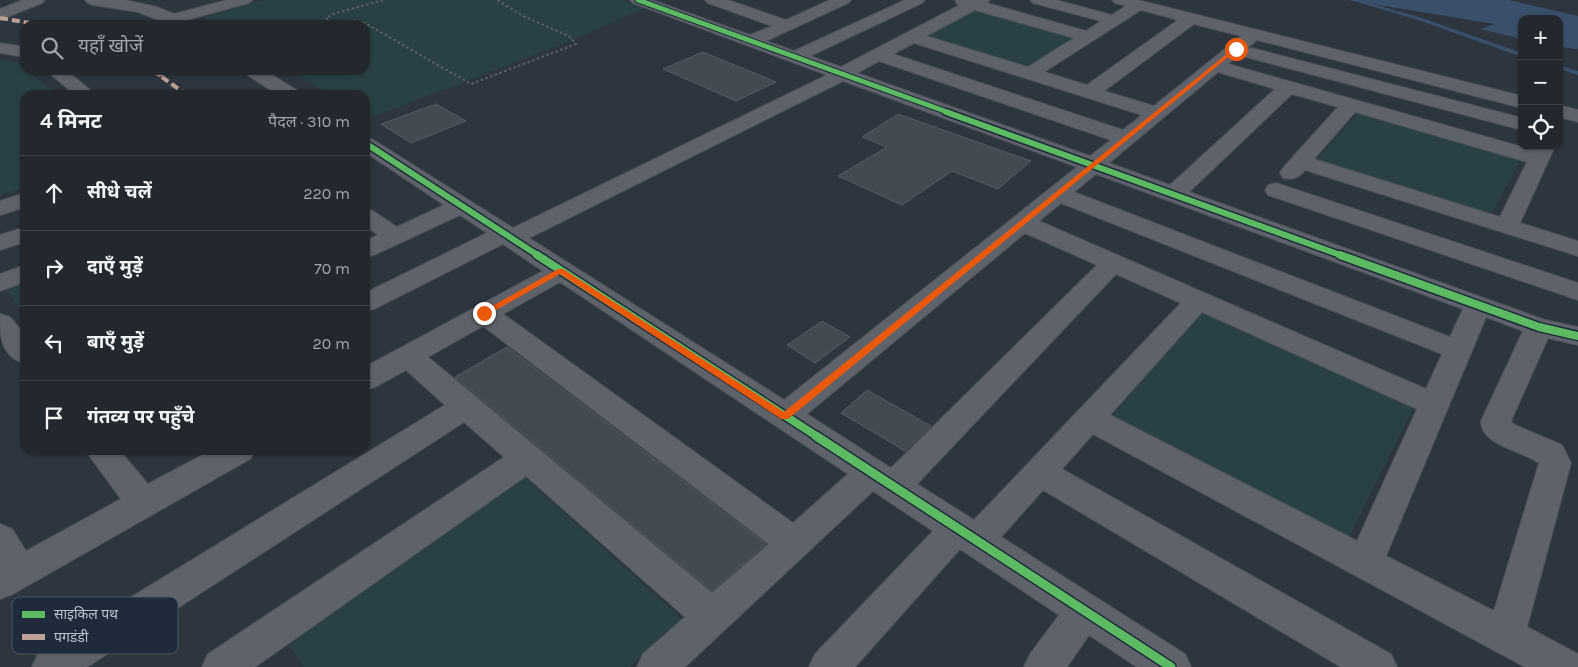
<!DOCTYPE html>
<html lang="hi">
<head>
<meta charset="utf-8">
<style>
  :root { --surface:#22282e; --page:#2a3036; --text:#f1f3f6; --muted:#a2a6aa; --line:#3f444a }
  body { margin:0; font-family:Karla,"Noto Sans Devanagari",sans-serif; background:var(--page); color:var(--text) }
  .controls { position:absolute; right:15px; top:15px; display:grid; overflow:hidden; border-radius:10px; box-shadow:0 1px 4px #0004 }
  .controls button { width:45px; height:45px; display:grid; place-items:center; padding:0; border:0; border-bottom:1px solid var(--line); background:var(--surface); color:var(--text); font:25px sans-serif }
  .stop { position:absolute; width:15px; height:15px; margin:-11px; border:4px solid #ea580c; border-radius:50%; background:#fff }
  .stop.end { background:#ea580c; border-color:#fff; box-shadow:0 1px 5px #0008 }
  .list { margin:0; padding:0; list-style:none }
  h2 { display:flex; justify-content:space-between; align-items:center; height:65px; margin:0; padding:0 20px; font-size:21px }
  h2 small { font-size:16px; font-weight:400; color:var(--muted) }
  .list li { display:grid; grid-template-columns:32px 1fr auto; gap:15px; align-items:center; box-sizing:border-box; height:75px; padding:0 20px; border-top:1px solid var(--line) }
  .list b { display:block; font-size:19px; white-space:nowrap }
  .list em { font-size:16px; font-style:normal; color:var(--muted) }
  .icon { flex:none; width:28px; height:28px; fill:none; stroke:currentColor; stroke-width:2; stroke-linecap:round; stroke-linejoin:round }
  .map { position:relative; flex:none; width:1578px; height:667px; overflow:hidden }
  .search { position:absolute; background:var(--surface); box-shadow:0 1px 4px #0004; left:20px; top:20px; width:350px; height:55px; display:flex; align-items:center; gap:12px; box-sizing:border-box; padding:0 18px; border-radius:15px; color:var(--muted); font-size:19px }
  .panel { position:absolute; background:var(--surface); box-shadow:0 1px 4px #0004; left:20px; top:90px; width:350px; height:365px; border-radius:15px }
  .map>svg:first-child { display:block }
  .green { fill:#294144 }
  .water { fill:#3a4f6a }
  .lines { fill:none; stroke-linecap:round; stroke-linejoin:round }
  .stream { fill:#3a4f6a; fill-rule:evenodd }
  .building { fill:#444a52; stroke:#555c65 }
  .street-casing { stroke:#4c5158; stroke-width:2 }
  .path { stroke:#5b6267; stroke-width:2; stroke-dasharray:2.5 2.5; stroke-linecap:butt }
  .street { fill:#5e636b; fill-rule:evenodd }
  .quiet { stroke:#bda197; stroke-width:4; stroke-dasharray:8 4; stroke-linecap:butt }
  .cycleway-far3-casing { stroke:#1f2b3a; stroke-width:7 }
  .cycleway-far2-casing { stroke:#1f2b3a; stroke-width:9 }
  .cycleway-far1-casing { stroke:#1f2b3a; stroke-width:11 }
  .cycleway-casing { stroke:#1f2b3a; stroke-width:12 }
  .cycleway-far3 { stroke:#5cba63; stroke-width:5 }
  .cycleway-far2 { stroke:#5cba63; stroke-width:6 }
  .cycleway-far1 { stroke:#5cba63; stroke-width:8 }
  .cycleway { stroke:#5cba63; stroke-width:9 }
  .route { fill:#ea580c }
  .key { fill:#1f2b3a; stroke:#4d5866; stroke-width:1 }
  .key-label { font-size:14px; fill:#b8c1cd }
</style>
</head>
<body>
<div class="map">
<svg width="1578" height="667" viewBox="0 0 1578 667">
  <rect width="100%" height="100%" fill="#2d353e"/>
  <g class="green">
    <path d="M262 0H623L646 8 563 44 370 118 365 115V95H331L289 70H365V25H214L202 18Z"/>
    <path d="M975 7 1079 36 1027 70 919 37Z"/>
    <path d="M0 59 16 62 58 95H25V187L0 196Z"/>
    <path d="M1361 110 1522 157 1489 218 1315 161Z"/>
    <path d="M25 283V316L7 290Z"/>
    <path d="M1201 312 1415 405 1347 541 1111 417Z"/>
    <path d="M522 475 682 619 630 667H304L284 639Z"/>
  </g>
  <path class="water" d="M1348 0H1509L1578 16V49L1559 47V19H1522V39L1480 29 1494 24Z"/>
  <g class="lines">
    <g class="stream">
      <path d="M1350 0H1359L1422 18 1522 53V57L1418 20Z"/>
      <path d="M1559 65 1578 71V75L1559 69Z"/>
    </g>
  </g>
  <g class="building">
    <path d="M703 52 776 82 736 101 663 69Z"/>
    <path d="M436 104 466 121 411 143 381 124Z"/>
    <path d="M898 114 1031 161 998 189 952 171 902 205 838 176 887 147 862 137Z"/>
    <path d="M822 321 850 337 815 363 787 345Z"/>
    <path d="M507 347 766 544 712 591 455 377Z"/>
    <path d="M867 390 931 426 905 451 841 413Z"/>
  </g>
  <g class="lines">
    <defs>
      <g id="street">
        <path d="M23 0H45L42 3 0 20V9Z"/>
        <path d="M85 0H125L157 7 174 14 227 0H252L249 3 187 20 191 25H171L138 12 93 5 88 3Z"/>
        <path d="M630 0H652L750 35 772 26 708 3 705 0H728L786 20 830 0H851L848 3 766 41 794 51 905 0H925L922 3 810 56 841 67 960 5 957 4 955 0H990L987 3 1086 31 1101 21 1033 3 1030 0H1056L1112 15 1126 6 1115 3 1112 0H1138L1522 96V108L1257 40 1228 64 1533 150 1535 146H1555L1520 223 1578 241V256L1305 170C1298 178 1294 180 1283 178L1280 173 1283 168 1338 107 1292 94 1189 192 1545 320 1578 327V345L1548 338 1511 421 1513 424 1562 445 1571 463 1527 627 1578 654V667H1525L1093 434 1062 469 1391 654 1397 667H1341L1043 490 1001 537 1185 654 1191 667H1137L1089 635 1067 667H1024L1030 654 1059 615 960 549 855 667H809L815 654 933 531 873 491 685 667H637L643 654 685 617 526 476 255 667H202L208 654 504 457 464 422 87 667H32L38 654 445 405 406 370 375 387 365 390V367L543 271 503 244 374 309 365 311V293L487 233 460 215 374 255 365 257V241L378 235 365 226V209L373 211 397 227 444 205 365 152V137L372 139 513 228 827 75 633 3ZM975 10 1074 38 1028 67 926 36ZM1141 10 1178 20 1087 85 1044 72ZM1194 24 1241 36 1154 106 1104 91ZM914 43 1142 115 1123 130 893 54ZM879 61 1111 140 1090 156 857 73ZM1218 72 1275 89 1170 185 1109 163ZM843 81 1077 167 784 400 529 238ZM1355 112 1527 162 1500 217 1314 159ZM1096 174 1463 309 1450 337 1074 192ZM1061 203 1442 354 1426 389 1039 221ZM1025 233 1097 265 891 468 807 414ZM1116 274 1181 303 974 520 917 484ZM560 282 848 474 793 523 503 314ZM1202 312 1417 409 1357 541 1110 415ZM1486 317 1523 331 1481 421C1480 445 1523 451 1539 463L1494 611 1386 556ZM483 326 769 544 712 593 428 357Z"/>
        <path d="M0 43 25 47V57L0 53Z"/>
        <path d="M1252 48 1522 118V130L1246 57 1243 53 1246 49Z"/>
        <path d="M46 70H66L96 95H75Z"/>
        <path d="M243 70H264L298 91 300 95H278L246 74Z"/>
        <path d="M1559 105 1578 110V122L1559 117Z"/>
        <path d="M1276 183 1578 283V300L1268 195 1265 190 1268 185Z"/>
        <path d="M25 193V207L0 215V201Z"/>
        <path d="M25 227V242L0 250V235Z"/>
        <path d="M25 265V282L0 291V274Z"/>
        <path d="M0 314 10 317 25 335V364C0 356 0 336 0 314Z"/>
        <path d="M85 450H119L148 484 212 450H255L250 459 13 594 0 599V524L12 529 26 551 121 499Z"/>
      </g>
    </defs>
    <use href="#street" class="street-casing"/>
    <path class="path" d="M383 0 333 14 326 18 332 24 354 20 365 23 471 84 576 44 569 36 525 17 497 0"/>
    <use href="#street" class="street"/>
    <g class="quiet">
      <path d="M0 18 42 25"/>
      <path d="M152 70 187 95"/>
      <path d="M158 75 174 70"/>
    </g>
    <defs>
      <path id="cycleway-far3" d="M638 0 950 113"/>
      <g id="cycleway-far2">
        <path d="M946 112 1343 256"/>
        <path d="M365 143 539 256"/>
      </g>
      <g id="cycleway-far1">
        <path d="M537 255 818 437"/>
        <path d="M1340 255 1539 327 1578 336"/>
      </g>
      <path id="cycleway" d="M816 436 1171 667"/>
    </defs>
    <use href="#cycleway-far3" class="cycleway-far3-casing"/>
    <use href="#cycleway-far2" class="cycleway-far2-casing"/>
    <use href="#cycleway-far1" class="cycleway-far1-casing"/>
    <use href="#cycleway" class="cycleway-casing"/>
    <use href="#cycleway-far3" class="cycleway-far3"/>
    <use href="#cycleway-far2" class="cycleway-far2"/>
    <use href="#cycleway-far1" class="cycleway-far1"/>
    <use href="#cycleway" class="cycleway"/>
  </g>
  <path class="route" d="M1234 48 1238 49 788 419H781L560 274 487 315 480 313 558 269H563L784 412Z"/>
  <rect x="12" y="597" width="166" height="57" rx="8" class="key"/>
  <rect x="22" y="611" width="23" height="7" fill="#5cba63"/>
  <rect x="22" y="634" width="23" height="6" fill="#bda197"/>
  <g class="key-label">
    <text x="54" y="619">साइकिल पथ</text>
    <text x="54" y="642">पगडंडी</text>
  </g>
</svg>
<div class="controls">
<button>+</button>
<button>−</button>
<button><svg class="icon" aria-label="locate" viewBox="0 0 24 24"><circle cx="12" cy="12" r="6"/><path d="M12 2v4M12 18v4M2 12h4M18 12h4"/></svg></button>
</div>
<div class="stop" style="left:1236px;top:49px"></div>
<div class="stop end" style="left:484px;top:313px"></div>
<div class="search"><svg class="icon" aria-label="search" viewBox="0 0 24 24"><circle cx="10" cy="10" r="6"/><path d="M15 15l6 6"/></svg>यहाँ खोजें</div>
<section class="panel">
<h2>4 मिनट<small>पैदल · 310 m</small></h2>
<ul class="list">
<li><svg class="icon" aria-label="ahead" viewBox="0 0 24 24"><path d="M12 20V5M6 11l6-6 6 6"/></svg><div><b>सीधे चलें</b></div><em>220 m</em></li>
<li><svg class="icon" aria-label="right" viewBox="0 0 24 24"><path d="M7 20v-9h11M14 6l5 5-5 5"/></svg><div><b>दाएँ मुड़ें</b></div><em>70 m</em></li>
<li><svg class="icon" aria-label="left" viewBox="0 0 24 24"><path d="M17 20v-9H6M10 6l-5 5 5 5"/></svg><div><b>बाएँ मुड़ें</b></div><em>20 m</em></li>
<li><svg class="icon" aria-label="arrive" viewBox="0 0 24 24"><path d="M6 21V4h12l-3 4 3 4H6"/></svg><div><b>गंतव्य पर पहुँचे</b></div></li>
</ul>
</section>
</div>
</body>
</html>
